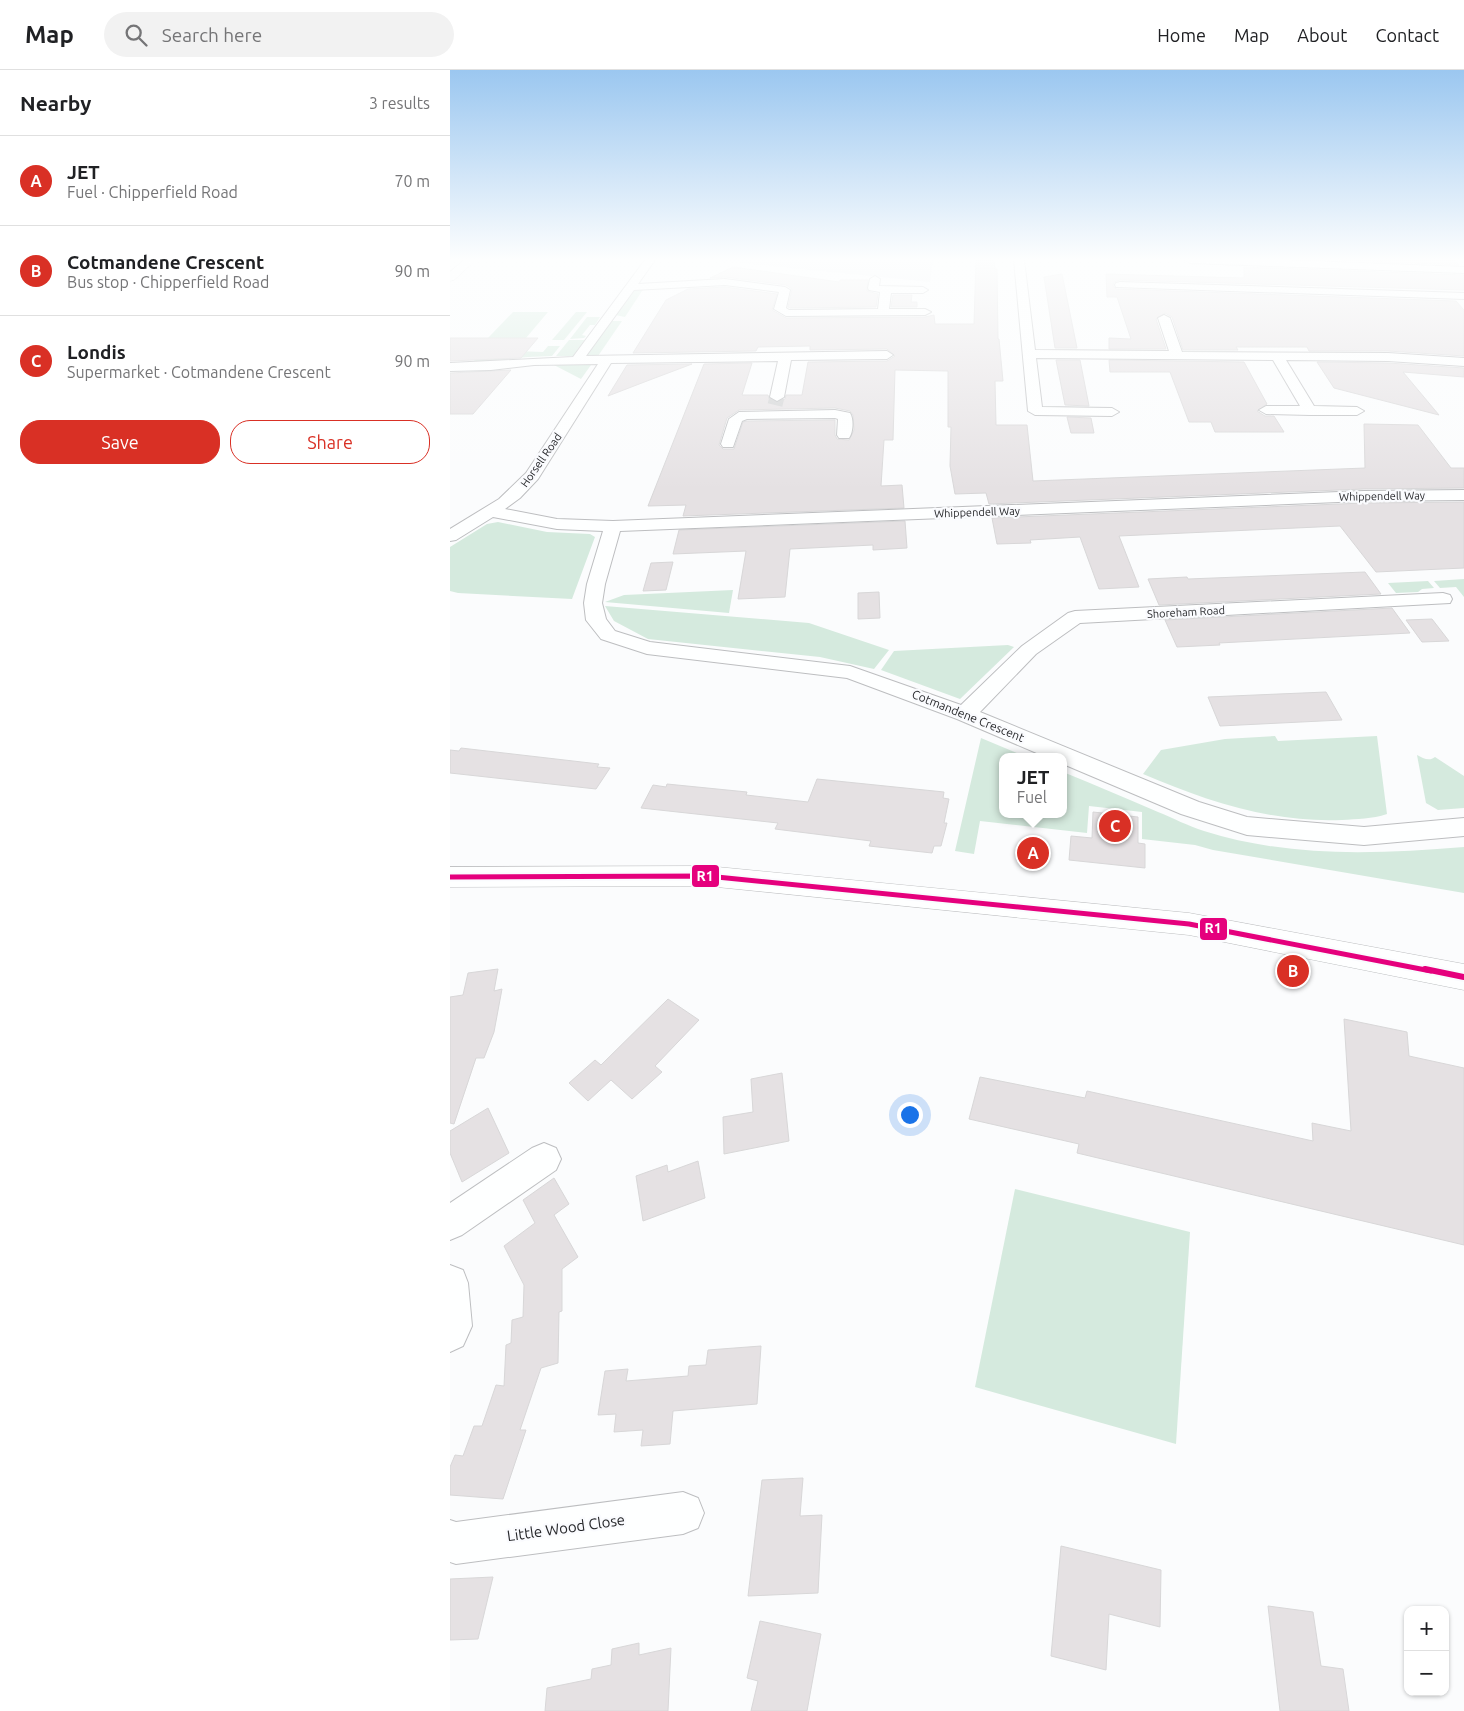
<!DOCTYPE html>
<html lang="en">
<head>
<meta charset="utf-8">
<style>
  :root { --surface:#fff; --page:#f2f2f2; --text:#202124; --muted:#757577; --line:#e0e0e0; --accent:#d93025 }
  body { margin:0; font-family:Ubuntu,sans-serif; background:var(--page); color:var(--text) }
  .controls { position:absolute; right:15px; bottom:15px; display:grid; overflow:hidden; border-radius:10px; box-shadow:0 1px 4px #0004 }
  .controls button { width:45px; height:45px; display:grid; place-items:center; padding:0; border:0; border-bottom:1px solid var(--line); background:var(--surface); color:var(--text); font:25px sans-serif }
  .you { position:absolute; left:459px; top:1044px; width:18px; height:18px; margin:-12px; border:4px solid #fff; border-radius:50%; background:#1a73e8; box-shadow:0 0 0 8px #1a73e833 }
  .badge { display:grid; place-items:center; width:32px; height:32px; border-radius:50%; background:var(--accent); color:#fff; font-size:16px; font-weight:700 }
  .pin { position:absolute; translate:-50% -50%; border:2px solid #fff; box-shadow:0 1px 5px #0006 }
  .popup { position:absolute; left:549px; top:683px; width:68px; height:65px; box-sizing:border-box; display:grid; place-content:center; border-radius:10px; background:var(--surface); filter:drop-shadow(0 1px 4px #0005); font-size:16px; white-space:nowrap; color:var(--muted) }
  .popup b { font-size:19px; color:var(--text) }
  .popup::after { content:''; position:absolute; left:50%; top:100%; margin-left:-10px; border:10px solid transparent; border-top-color:var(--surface) }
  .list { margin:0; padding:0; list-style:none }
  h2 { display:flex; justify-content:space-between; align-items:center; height:65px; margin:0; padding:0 20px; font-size:21px }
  h2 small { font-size:16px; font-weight:400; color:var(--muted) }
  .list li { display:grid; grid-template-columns:32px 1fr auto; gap:15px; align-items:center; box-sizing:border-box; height:90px; padding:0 20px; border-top:1px solid var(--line) }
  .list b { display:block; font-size:19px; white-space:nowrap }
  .list p { margin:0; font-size:16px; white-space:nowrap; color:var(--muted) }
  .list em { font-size:16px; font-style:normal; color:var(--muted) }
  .actions { display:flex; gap:10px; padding:15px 20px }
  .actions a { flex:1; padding:11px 0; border:1px solid var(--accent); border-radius:20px; text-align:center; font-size:18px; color:var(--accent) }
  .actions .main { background:var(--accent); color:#fff }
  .icon { flex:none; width:28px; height:28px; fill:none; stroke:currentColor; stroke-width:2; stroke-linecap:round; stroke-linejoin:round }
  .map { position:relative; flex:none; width:1014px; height:1641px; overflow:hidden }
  header { display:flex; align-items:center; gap:30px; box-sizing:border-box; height:70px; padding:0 25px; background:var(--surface); border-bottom:1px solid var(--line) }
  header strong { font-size:24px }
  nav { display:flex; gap:28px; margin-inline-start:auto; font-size:18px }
  .search { width:350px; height:45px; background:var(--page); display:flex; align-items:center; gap:12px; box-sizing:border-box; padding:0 18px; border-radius:28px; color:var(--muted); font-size:19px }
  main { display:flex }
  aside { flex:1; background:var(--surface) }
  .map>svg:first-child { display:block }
  .built { fill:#eaecf1 }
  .green { fill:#d5eade }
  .building { fill:#e5e1e3; stroke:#d8d7d8; fill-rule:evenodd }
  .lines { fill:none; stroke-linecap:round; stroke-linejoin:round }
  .minor-tunnel { stroke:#d1d2d3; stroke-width:15; stroke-dasharray:15 8; stroke-linecap:butt }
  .minor-casing { stroke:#bdbec0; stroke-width:2 }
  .tertiary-casing { stroke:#bdbec0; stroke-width:1 }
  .minor { fill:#feffff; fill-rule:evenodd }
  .tertiary { fill:#feffff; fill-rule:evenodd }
  .bus-1-far1-casing { stroke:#fafbfe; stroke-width:9 }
  .bus-1-casing { stroke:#fafbfe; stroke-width:10 }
  .bus-1-far1 { stroke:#e5007d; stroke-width:5 }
  .bus-1 { stroke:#e5007d; stroke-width:6 }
  .labels { text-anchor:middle; stroke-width:4.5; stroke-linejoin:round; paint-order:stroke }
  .far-street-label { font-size:11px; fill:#27282b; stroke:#fafbfe }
  .street-label { font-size:12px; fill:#27282b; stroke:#fafbfe }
  .near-street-label { font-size:15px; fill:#27282b; stroke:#fafbfe }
  .line-badge { stroke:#fafbfe; stroke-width:2 }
  .badge-label { font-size:14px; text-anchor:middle; font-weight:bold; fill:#fff }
</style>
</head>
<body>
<header>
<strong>Map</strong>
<div class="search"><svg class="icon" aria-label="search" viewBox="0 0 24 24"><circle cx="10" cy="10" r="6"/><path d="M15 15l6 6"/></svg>Search here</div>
<nav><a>Home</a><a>Map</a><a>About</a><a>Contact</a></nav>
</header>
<main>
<aside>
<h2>Nearby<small>3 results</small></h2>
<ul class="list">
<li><span class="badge">A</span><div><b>JET</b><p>Fuel · Chipperfield Road</p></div><em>70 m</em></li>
<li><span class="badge">B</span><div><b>Cotmandene Crescent</b><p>Bus stop · Chipperfield Road</p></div><em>90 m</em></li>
<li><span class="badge">C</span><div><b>Londis</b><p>Supermarket · Cotmandene Crescent</p></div><em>90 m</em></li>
</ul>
<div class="actions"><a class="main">Save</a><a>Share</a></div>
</aside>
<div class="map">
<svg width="1014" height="1641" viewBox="0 0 1014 1641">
  <rect width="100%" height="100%" fill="#fbfcfd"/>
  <path class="built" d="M263 190H483L480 212Z"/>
  <g class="green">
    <path d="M194 218 175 247 165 245 183 219Z"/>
    <path d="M63 242H98L76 268H38Z"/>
    <path d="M126 242H137L114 270H102Z"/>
    <path d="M137 247H150L145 255H140L132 265 136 266 134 268 120 269Z"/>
    <path d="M161 251H172L148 286H136Z"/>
    <path d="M119 270H135L123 286H106Z"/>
    <path d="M98 276H110L102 286 78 287 23 292 34 280 93 282Z"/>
    <path d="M104 295H141L131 309Z"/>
    <path d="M48 452 97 462 140 464 145 467 122 529 8 523 0 521V477L37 454Z"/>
    <path d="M1014 509V527L1006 517 990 518 984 511Z"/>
    <path d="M978 511 984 518 972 519 968 522 946 523 938 513Z"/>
    <path d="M283 520 279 543 155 532 174 525Z"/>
    <path d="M155 536 359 553 439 580 424 599 370 587 198 569 164 551Z"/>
    <path d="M558 575 564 577 510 629 431 600 444 581Z"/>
    <path d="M825 666 828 671 927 666 937 744C922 749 907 749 892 750 822 753 756 731 693 704L711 680 775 669Z"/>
    <path d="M531 668 576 687H553V744H613V702C645 715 676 728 708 742 723 748 738 756 754 761 840 788 925 784 1014 777V823L763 780 745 775 692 769V742L639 736 637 763 530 751 524 784 505 781Z"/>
    <path d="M967 685C973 688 979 692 985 687L1014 706V738L988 740 976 733Z"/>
    <path d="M565 1119 740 1162 726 1374 525 1317Z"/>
  </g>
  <g class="building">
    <path d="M526 190H544L545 199H547L548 269H549L553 311H545L546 355H577L583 411 915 398 914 354 968 355 1001 398H1014V418L914 419 539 434 536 423 505 424 500 396 501 357H498V301L445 300 443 370H434L431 416 452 415 454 438 233 446 236 435 198 436 254 294 302 293 292 325H318L319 329 328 333 335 329 336 325H352L358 292 437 291 445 286 437 279 360 280V276L308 277 306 281 183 283 216 230 238 219 275 217 327 224 322 240 336 248 475 247 484 245 485 254H524ZM385 338 400 341 403 345 404 360 399 370 387 369 385 365V350L297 351 293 352 284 379H273L269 375 277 348 289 340Z"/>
    <path d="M891 190H1005L1009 195Z"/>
    <path d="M283 197 389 212 390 210H418L417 221 428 224 426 237 340 238 338 237 342 219 336 215 275 207 260 208Z"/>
    <path d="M794 197 1014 205V220L670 210 664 212 663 216 666 219 1006 231 1014 240V286L938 281H859L857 277H786L788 280H733L722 247 715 243 706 249 716 279H659V268L681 269 667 227H657L656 204 794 208Z"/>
    <path d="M612 204 627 278H605L594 207Z"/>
    <path d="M443 225H462L461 232H467V237H441Z"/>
    <path d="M0 268H88L71 288 0 291Z"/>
    <path d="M606 290H630L639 336 615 335Z"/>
    <path d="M659 290 794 292 817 334 807 341 815 346H824L834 362H765L761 352H739L720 302H660Z"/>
    <path d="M867 292 938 293 1014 298V307L953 302 989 345 884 318Z"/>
    <path d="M242 294 197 311 158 326 177 295Z"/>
    <path d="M61 300 23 344H0V303Z"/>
    <path d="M617 347 641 348 644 363H621Z"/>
    <path d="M1014 432V498L926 502 890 456 669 466 689 517 649 519 630 467 580 470 581 473 547 474 542 448 914 433Z"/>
    <path d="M455 451 457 478 423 480V475L340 479 335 527 288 529 296 481 223 484 229 460Z"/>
    <path d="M223 492 216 520 193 521 201 493Z"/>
    <path d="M915 502 931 524 709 535 698 509 737 507 738 509Z"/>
    <path d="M429 522 430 548 408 549V523Z"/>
    <path d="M942 538 960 563 769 573 770 575 727 577 715 550Z"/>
    <path d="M982 549 999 571 972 572 956 550Z"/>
    <path d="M876 622 892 650 770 656 758 627Z"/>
    <path d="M11 678 149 694 147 697 160 698 146 719 0 703V680L9 681Z"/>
    <path d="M367 709 494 722 493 728 499 729 494 753H497L491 776H484L482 783 419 776 421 771 325 759 328 753 191 738 203 715 216 717 217 714 297 722 296 725 358 732Z"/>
    <path d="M643 742 688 747V773L695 774V798L619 790 621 766 642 768Z"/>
    <path d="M48 899 44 921 52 919 44 962 34 988H26L4 1054 0 1053V927L13 925 18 903Z"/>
    <path d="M218 929 249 950 205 996 212 1002 182 1029 161 1010 138 1031 119 1013 145 990 151 995Z"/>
    <path d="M894 949 957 962 959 986 1014 998V1175L627 1083 629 1074 519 1049 530 1007 635 1028 637 1021 863 1071 862 1053 901 1061Z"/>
    <path d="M332 1003 339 1071 274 1084 273 1047 303 1042 301 1009Z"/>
    <path d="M38 1038 59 1083 12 1112 0 1083V1061Z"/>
    <path d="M248 1091 255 1128 193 1151 186 1106 217 1095 218 1102Z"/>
    <path d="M104 1108 119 1134 104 1145 128 1187 112 1199V1241L109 1242 108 1293 91 1298 70 1360H76L53 1429 0 1425V1397L5 1385 13 1386 24 1356H32L46 1315 54 1316 56 1275 61 1273 62 1250 73 1247 74 1215 54 1176 85 1153 73 1130Z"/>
    <path d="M311 1276 307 1334 223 1341 220 1374 191 1376 193 1360 164 1362 166 1344 148 1345 155 1301 178 1299 176 1311 238 1306 239 1296 256 1295 258 1280Z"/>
    <path d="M353 1408 350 1446 372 1445 368 1523 298 1526 312 1410Z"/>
    <path d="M611 1476 711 1500 710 1557 659 1544 656 1600 601 1586Z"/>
    <path d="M43 1507 28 1569 0 1570V1509Z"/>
    <path d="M818 1536 863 1542 871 1596 893 1599 899 1641H830Z"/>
    <path d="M310 1551 371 1564 357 1641H301L308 1611 297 1608Z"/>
    <path d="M189 1573V1585L221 1578 218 1641H95L97 1618 141 1609 142 1599 161 1595 162 1579Z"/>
  </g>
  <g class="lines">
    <path class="minor-tunnel" d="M325 335 327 327"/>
    <defs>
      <g id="minor">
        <path d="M195 190H205L188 214 275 209 335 217 340 220 336 238 339 240 428 239 430 222 419 220 418 218 420 209 425 206 430 209 429 216 473 217 478 220 473 223H441L439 239H475L481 242 475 245 336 246 324 239 329 222 275 215 184 220 136 286 437 281 443 285 437 289 341 290 334 327 327 331 320 327 328 291 161 293 88 409 70 428 55 439 107 449 163 451 914 421 1014 420V430L914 431 170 461 155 514 152 533 156 549 165 561 200 572 400 596 511 635 572 576 618 543 625 541 993 523 1000 525 1002 529 1000 533 630 553 586 584 530 642 749 732 797 747 914 757 1014 748V766L914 775 797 765 731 744 613 694V687H596L507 649 397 608 197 584 151 569 136 550 134 533 137 514 153 461 107 459 43 447 6 470 0 471V459L49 429 76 403 148 294 84 295 41 300 0 301V293L123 287Z"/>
        <path d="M564 190H574L585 280 719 281 708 248 714 245 720 248 732 282 938 283 1014 288V296L938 291 836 290 864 336 907 337 914 341 907 345H860L816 344 809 340 816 336H850L823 290 586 288 592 337 662 338 669 342 662 346 585 345 578 341Z"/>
        <path d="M735 190H834L1014 197V203L740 193Z"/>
        <path d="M670 212 1014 223V229L666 217 665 215 666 213Z"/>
        <path d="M385 340 400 343C404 349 403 363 399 368H389L387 365 388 349 385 348 297 349 292 351 283 377H273L271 374 279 349 289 342Z"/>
        <path d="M94 1073 106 1078 111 1089 106 1100 12 1165 0 1170V1133L82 1078Z"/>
        <path d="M0 1195 13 1200 18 1213 22 1256 13 1276 0 1282Z"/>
        <path d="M233 1422 248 1428 254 1443 248 1458 233 1464 6 1494 0 1492V1450L6 1452Z"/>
      </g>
      <g id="tertiary">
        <path d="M14 190H26L4 210 0 211V202Z"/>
        <path d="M257 796 739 843 1014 894V920L739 865 257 816 0 817V797Z"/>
      </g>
    </defs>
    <use href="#minor" class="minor-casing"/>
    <use href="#tertiary" class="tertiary-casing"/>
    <use href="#minor" class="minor"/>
    <use href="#tertiary" class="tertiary"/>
    <defs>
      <path id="bus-1-far1" d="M0 807 257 806 739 854 981 901"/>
      <path id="bus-1" d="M975 899 1014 907"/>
    </defs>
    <use href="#bus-1-far1" class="bus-1-far1-casing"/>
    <use href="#bus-1" class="bus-1-casing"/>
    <use href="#bus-1-far1" class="bus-1-far1"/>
    <use href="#bus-1" class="bus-1"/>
  </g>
  <linearGradient id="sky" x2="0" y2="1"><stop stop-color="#9bc7f0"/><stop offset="0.45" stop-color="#fdfefe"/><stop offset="1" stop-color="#fdfefe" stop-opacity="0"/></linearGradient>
  <rect width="1014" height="420" fill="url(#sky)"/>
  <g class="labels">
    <g class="far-street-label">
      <text transform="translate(91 390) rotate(-55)" y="4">Horsell Road</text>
      <text transform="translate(932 426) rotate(-1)" y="4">Whippendell Way</text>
      <text transform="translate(527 442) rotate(-2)" y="4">Whippendell Way</text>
      <text transform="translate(736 542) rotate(-3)" y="4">Shoreham Road</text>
    </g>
    <g class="street-label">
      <text transform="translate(518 646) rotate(22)" y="4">Cotmandene Crescent</text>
    </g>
    <g class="near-street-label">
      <text transform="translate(116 1458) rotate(-8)" y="5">Little Wood Close</text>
    </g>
  </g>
  <g class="line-badge">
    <rect x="241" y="794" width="29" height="24" rx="5" fill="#e5007d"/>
    <rect x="749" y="847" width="29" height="24" rx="5" fill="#e5007d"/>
  </g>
  <g class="badge-label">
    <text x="255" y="811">R1</text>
    <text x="763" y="863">R1</text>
  </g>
</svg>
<div class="controls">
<button>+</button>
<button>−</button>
</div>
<div class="you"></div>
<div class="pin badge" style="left:583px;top:783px">A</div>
<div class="popup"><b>JET</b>Fuel</div>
<div class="pin badge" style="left:843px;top:901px">B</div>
<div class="pin badge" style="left:665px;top:756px">C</div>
</div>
</main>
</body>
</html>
